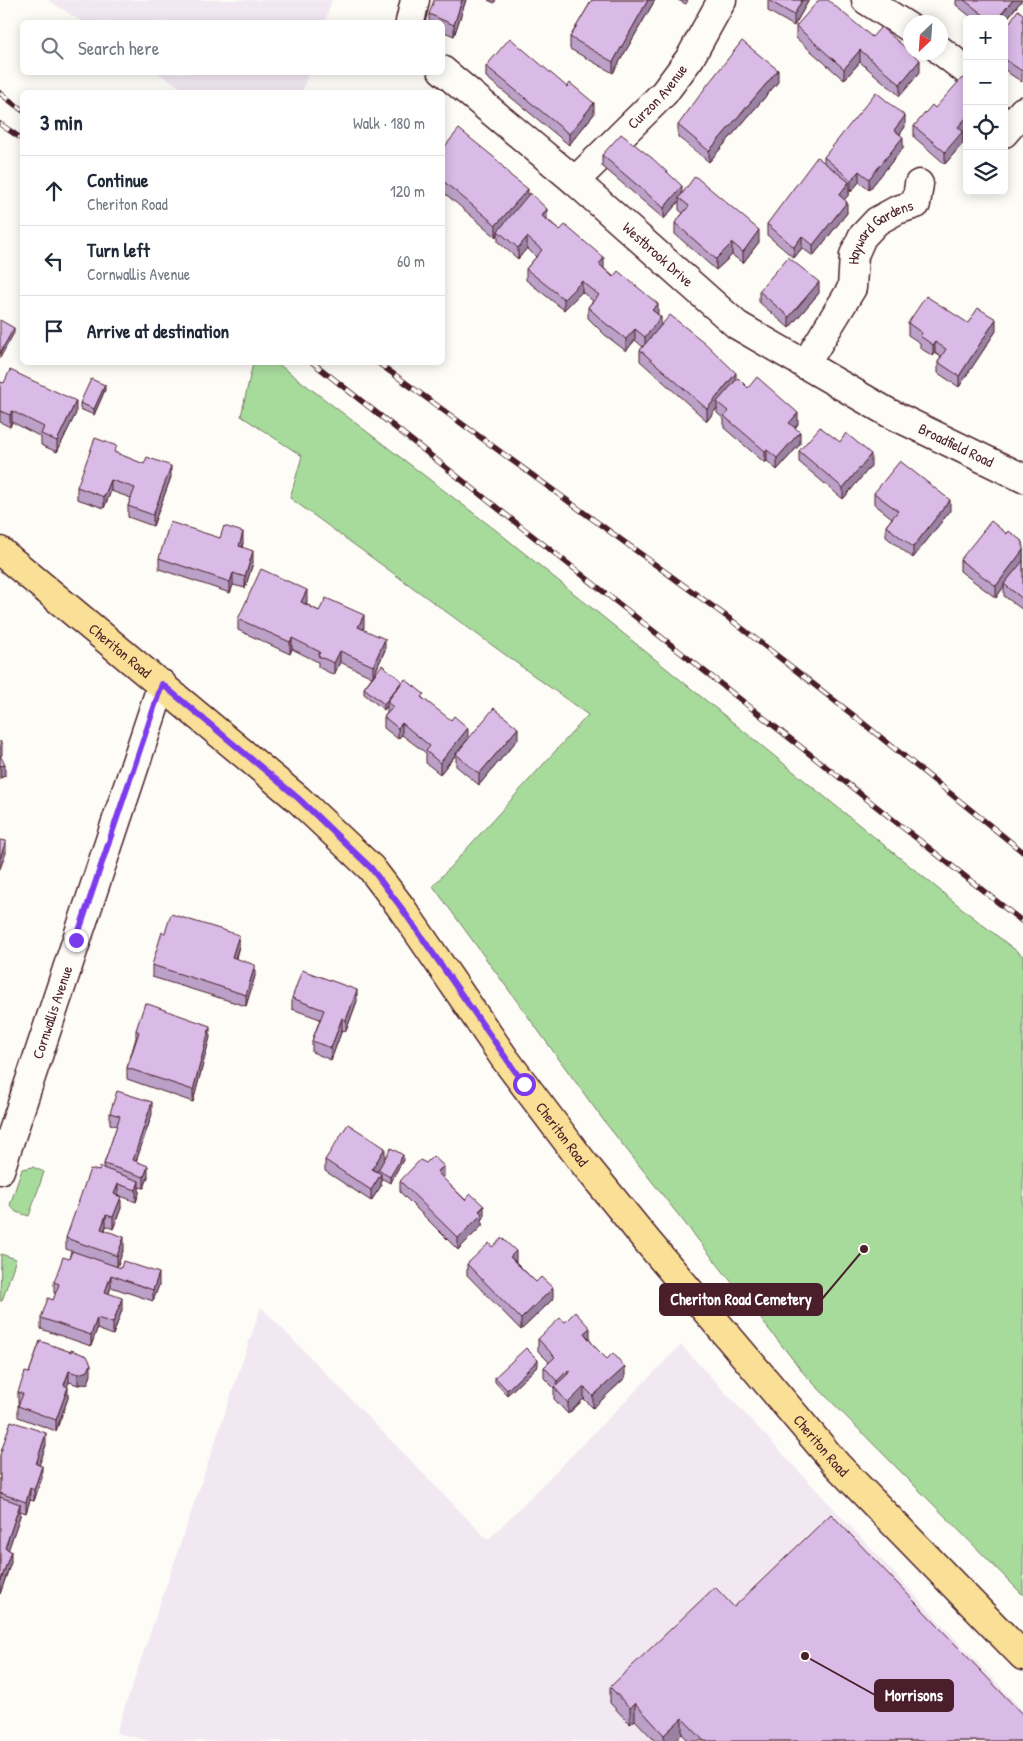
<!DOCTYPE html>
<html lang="en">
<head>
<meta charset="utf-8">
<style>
  :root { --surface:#fff; --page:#f6f6f7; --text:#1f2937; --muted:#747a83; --line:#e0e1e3 }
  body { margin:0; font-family:"Patrick Hand",sans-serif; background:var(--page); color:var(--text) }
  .controls { position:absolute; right:15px; top:15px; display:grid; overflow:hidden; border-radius:8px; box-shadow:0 2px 12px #0003 }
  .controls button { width:45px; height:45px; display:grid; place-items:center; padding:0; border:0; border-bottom:1px solid var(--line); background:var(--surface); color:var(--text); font:25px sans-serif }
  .compass { position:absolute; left:903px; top:15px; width:45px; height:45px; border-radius:50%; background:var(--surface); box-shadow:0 2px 12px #0003; rotate:205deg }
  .stop { position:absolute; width:15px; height:15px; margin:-11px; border:4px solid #7c3aed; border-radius:50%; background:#fff }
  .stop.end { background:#7c3aed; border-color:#fff; box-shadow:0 1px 5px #0008 }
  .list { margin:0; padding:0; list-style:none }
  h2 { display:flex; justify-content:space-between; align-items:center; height:65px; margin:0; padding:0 20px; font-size:21px }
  h2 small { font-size:16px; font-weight:400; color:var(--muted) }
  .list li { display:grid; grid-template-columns:32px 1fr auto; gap:15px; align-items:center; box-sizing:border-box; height:70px; padding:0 20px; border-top:1px solid var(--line) }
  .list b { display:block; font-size:19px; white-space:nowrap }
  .list p { margin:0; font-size:16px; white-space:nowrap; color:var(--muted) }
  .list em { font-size:16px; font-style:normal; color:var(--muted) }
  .icon { flex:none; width:28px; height:28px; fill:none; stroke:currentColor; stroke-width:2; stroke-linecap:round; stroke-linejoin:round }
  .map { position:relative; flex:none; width:1023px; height:1741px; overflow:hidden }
  .search { position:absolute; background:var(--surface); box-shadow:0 2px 12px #0003; left:20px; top:20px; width:425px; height:55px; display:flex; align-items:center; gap:12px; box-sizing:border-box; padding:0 18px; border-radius:8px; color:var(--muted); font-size:19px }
  .panel { position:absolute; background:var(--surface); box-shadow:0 2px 12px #0003; left:20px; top:90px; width:425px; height:275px; border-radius:8px }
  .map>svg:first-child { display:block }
  .built { fill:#f2e8f2 }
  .green { fill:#a7db9c; stroke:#787d64 }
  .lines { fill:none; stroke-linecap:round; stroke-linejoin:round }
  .minor-casing { stroke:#4a1f2b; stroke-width:31 }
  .major-casing { stroke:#4a1f2b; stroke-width:31 }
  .minor { stroke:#fdfcf7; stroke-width:28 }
  .major { stroke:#f9e096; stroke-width:28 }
  .rail-casing { stroke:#4a1f2b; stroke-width:5.5 }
  .rail { stroke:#fdfcf7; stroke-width:4; stroke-dasharray:11; stroke-linecap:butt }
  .wall { fill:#bba0c7; stroke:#4a1f2b }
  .shaded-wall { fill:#9982a2; stroke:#4a1f2b }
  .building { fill:#dabae7; stroke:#4a1f2b }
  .route { stroke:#7c3aed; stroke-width:6 }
  .labels { text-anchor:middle; stroke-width:4.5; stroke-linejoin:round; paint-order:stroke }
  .street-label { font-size:15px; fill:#4a1f2b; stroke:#fdfcf7 }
  .leader { fill:none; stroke:#4a1f2b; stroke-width:2 }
  .callout-dot { fill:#4a1f2b; stroke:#fdfcf7; stroke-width:2 }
  .callout { fill:#4a1f2b; stroke:#4a1f2b; stroke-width:2 }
  .callout-label { font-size:16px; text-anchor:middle; font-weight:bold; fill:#fff }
</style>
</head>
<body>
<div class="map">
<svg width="1023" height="1741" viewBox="0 0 1023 1741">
  <rect width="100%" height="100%" fill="#fdfcf7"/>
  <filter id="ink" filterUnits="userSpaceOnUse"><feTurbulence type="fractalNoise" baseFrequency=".02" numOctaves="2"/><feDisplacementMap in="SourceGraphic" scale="10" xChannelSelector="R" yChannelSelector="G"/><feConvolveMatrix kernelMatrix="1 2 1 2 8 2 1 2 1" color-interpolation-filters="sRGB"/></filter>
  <g filter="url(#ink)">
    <g class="built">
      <path d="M48 0H332L325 22H82Z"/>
      <path d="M158 73H308L302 92H188Z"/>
      <path d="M261 1307 488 1540 681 1345 1023 1711V1741H150L116 1733Z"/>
    </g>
    <g class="green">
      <path d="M253 363H277L497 531 974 918 1023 956V1595L806 1376 604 1121 433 886 588 715 290 498 302 456 241 416Z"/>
      <path d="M33 1167 44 1172 29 1216 16 1212 10 1205 22 1169Z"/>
      <path d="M1 1254 16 1259 2 1301H0Z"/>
    </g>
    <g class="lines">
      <defs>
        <g id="minor">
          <path d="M866 0 910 28"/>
          <path d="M410 22 415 0"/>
          <path d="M940 50 967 71"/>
          <path id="s1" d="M442 70 575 181 737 325 889 413 1023 478"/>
          <path d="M1004 133 1023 111"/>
          <path id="s2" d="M575 181 664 93 690 58 722 0"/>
          <path id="s3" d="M805 365 852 288 854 255 862 237 877 221 897 210 916 204 919 184"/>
          <path id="s4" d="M0 1170 162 684"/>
        </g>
        <g id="major">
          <path id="s5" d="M0 551 298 799 371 868 400 906 505 1059 582 1161 647 1241 837 1465 1023 1656"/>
        </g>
      </defs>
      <use href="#minor" class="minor-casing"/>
      <use href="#major" class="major-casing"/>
      <use href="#minor" class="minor"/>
      <use href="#major" class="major"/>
      <defs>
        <g id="rail">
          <path d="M0 93 22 110"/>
          <path d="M0 124 22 139"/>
          <path d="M312 362 1023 922"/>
          <path d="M377 362 730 619 853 715 1023 852"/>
        </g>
      </defs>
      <use href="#rail" class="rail-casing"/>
      <use href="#rail" class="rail"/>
    </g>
    <g class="wall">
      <path d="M466 0 454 36 442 31V22H429V14Z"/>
      <path d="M488 0H496L494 3Z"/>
      <path d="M592 0H655L613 73 570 49V37Z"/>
      <path d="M678 0H688L686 4Z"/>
      <path d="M768 0H809L794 26 768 11Z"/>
      <path d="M956 0H1022L1006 20 1010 22 1023 14 1022 82 1010 74 1004 69V19H974L956 5Z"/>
      <path d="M796 26 872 37 920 72 900 96 860 62 844 80 796 38Z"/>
      <path d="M486 66 594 114 569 145 486 77Z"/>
      <path d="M778 82 709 162 678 137V125Z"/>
      <path d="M967 82V128L963 132V143L945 164 914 137V126Z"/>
      <path d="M905 127 900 134 903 148 869 190 859 182 851 192 849 189V194L844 200 847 213 813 256 802 248 794 258 767 235V224L824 162V157Z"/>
      <path d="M442 150 528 196 547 219 658 315 661 325 798 424 795 428 800 444 777 470 767 461 765 463 724 428V419L717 413V408L707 421 640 361V350L643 347 635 340 626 351 605 335 588 318V307L593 301 582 292 564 310 526 280V269L536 257 527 248 518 259 498 242V233L496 237 442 191Z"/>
      <path d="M602 155 682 194 759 242 743 263 732 255 716 270 675 234V223L683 213 679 210V201L664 219 602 166Z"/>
      <path d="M759 291 819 293 789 328 759 302Z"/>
      <path d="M908 323 996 331 959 387 938 373V362L941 357 935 353 933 356 920 348V343L908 335Z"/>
      <path d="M0 382 76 413 57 452 41 445V437L12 422 10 427 0 422Z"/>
      <path d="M105 390 94 415 80 409V403Z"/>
      <path d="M799 451 871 466 843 499 799 462Z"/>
      <path d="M117 453 171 477 153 526 128 517V506L131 498 111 491 104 508 77 499V487Z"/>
      <path d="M874 493 950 511 913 558 886 537V526L892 518 874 504Z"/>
      <path d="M1007 534 1023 542V610L1004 596V586L996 598 960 571V560Z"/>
      <path d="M220 538 243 543 242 548 253 563 245 588 233 585 230 593 159 569V558Z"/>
      <path d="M307 601 306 604 319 611 364 627 363 629 385 650 374 675 402 683 424 699 468 739H518L479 785 456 766V755L440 774 426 763V753L402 735 398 739 384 728V717L387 713V706L384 710 364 694V688L372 677 340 662 334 675 318 667V662L292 649 290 654 238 630V619Z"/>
      <path d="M0 741 2 744V755L0 756 5 776 0 778Z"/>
      <path d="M239 946 236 958 255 976 246 1006 152 977V965Z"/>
      <path d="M292 998 357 1001 346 1031 342 1030 331 1060 312 1052V1041L320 1019 292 1009Z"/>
      <path d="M136 1030 210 1037 193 1102 127 1079V1068L136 1038Z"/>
      <path d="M110 1113 152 1114 136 1161 148 1177 144 1188 139 1187V1193L136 1202 118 1195 121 1208 113 1229 106 1226 105 1231 124 1248 117 1267 159 1285 153 1301 111 1287 109 1293 122 1310 113 1335 97 1329 91 1346 41 1329V1318L53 1300 56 1294 54 1293V1282L69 1259 71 1251 66 1249V1238L99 1171 104 1169V1164L117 1126 110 1124Z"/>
      <path d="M385 1158 403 1160 390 1183 381 1178V1186L371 1201 325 1171V1160Z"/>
      <path d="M444 1177 443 1178 484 1218 482 1219V1226L458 1250 400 1192V1181Z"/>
      <path d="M492 1247 516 1262 553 1299 521 1330 467 1275V1264Z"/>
      <path d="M565 1322 589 1339 596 1348 625 1378 593 1408 584 1399 568 1414 554 1399V1388L544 1378V1367L549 1362 538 1351V1339Z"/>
      <path d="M40 1341 91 1375 88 1383 78 1385 69 1382 67 1386 68 1398 56 1431 18 1417V1406L19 1404 18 1403V1392L29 1373Z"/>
      <path d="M538 1366 507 1395 495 1382V1377Z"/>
      <path d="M46 1445 39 1465 42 1477 34 1501 30 1500 26 1513 20 1511V1516L8 1550 11 1562 0 1594V1455Z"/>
      <path d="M734 1607 1023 1741H689L682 1734 675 1741H655L635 1720 630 1724 610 1703V1687Z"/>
    </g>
    <g class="shaded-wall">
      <path d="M462 0H466L454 36V25Z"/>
      <path d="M648 0H655L613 73V62Z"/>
      <path d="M802 0H809L794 26V15Z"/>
      <path d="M1013 0H1022L1004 22V19H997Z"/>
      <path d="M860 50V62L844 80V69Z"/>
      <path d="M920 60V72L900 96V84Z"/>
      <path d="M778 70V82L709 162V151Z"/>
      <path d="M594 103V114L569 145V134Z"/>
      <path d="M905 116V127L894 141V130Z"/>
      <path d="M967 117V128L963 132V143L945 164V152L958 127Z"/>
      <path d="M903 137V148L869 190V179Z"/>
      <path d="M859 171V182L851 192V180Z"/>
      <path d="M849 182V194L839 207V195Z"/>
      <path d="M682 186V197L679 198V201L664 219V208Z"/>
      <path d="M528 189V200L498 231V233L496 237V225Z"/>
      <path d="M847 202V213L813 256V245Z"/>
      <path d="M547 209V220L542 216Z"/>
      <path d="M759 230V242L743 263V252Z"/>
      <path d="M802 236V248L794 258V247Z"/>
      <path d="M527 237V248L518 259V248Z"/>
      <path d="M732 243V255L716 270V259Z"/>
      <path d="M604 258V269L599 264Z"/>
      <path d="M582 281V292L564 310V299Z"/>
      <path d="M819 282V293L789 328V317Z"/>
      <path d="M658 304V315L652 310Z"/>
      <path d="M661 317V328L645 349V337Z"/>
      <path d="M996 319V331L959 387V376Z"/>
      <path d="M14 328V333L0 358V353Z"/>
      <path d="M635 329V340L626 351V339Z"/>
      <path d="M935 342V353L933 356V345Z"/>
      <path d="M736 373V385L717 402V408L707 421V409Z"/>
      <path d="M105 385V390L94 415V409Z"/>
      <path d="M76 401V413L57 452V441Z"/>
      <path d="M12 411V422L10 427V415Z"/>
      <path d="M798 413V424L789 434V423Z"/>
      <path d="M800 432V444L777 470V458Z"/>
      <path d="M767 450V461L765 463V451Z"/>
      <path d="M871 454V466L843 499V488Z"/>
      <path d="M171 466V477L153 526V515Z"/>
      <path d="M111 480V491L104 508V497Z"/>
      <path d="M950 500V511L913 558V547Z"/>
      <path d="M243 532V543L239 558V546Z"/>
      <path d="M1023 550V562L1004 584V586L996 598V586Z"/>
      <path d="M253 551V563L245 588V577Z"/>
      <path d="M233 573V585L230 593V582Z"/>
      <path d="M307 590V601L301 614V602Z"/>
      <path d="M364 615V627L358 638V627Z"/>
      <path d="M292 638V649L290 654V642Z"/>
      <path d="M385 639V650L373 677V666Z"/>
      <path d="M340 651V662L334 675V663Z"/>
      <path d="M402 681V687L387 702V706L384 710V704Z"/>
      <path d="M402 723V735L398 739V728Z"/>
      <path d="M468 728V739L440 774V763Z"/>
      <path d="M518 728V739L479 785V774Z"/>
      <path d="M5 765V776L0 778V766Z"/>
      <path d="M6 841V853L0 869V858Z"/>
      <path d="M239 935V946L232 968V957Z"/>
      <path d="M255 965V976L246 1006V995Z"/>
      <path d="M357 990V1001L346 1031V1020Z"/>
      <path d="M342 1018V1030L331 1060V1048Z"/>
      <path d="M210 1026V1037L193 1102V1090Z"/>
      <path d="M152 1102V1114L133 1171V1160Z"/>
      <path d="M385 1148V1160L372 1180V1169Z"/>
      <path d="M403 1155V1160L390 1183V1177Z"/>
      <path d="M148 1166V1177L144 1188V1177Z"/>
      <path d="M444 1166V1177L437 1184V1172Z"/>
      <path d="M381 1174V1186L371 1201V1190Z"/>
      <path d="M139 1181V1193L136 1202V1190Z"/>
      <path d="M118 1184V1195L114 1206V1194Z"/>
      <path d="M121 1197V1208L113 1229V1217Z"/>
      <path d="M484 1206V1218L482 1219V1226L458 1250V1238Z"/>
      <path d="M106 1215V1226L101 1241V1229Z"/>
      <path d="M124 1237V1248L117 1267V1256Z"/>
      <path d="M516 1251V1262L510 1257Z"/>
      <path d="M159 1273V1285L153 1301V1290Z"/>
      <path d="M111 1275V1287L105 1303V1292Z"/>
      <path d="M553 1288V1299L521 1330V1319Z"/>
      <path d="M122 1298V1310L113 1335V1323Z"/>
      <path d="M97 1318V1329L91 1346V1335Z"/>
      <path d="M590 1328V1339L584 1333Z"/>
      <path d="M538 1360V1366L507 1395V1390Z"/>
      <path d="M91 1364V1375L88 1383 78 1385V1374Z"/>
      <path d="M625 1367V1378L593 1408V1396Z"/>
      <path d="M568 1370V1382L557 1392V1381Z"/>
      <path d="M69 1371V1382L64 1397V1385Z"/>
      <path d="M68 1387V1398L56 1431V1420Z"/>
      <path d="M584 1387V1399L568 1414V1403Z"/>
      <path d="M46 1433V1445L36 1475V1464Z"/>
      <path d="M42 1466V1477L34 1501V1490Z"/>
      <path d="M30 1488V1500L26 1513V1502Z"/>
      <path d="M20 1504V1516L5 1560V1548Z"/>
      <path d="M11 1551V1562L0 1594V1583Z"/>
      <path d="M635 1703V1720L630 1724V1708Z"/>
      <path d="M682 1718V1734L675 1741H664V1735Z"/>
    </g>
    <g class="building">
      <path d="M434 0H462L454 25 429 14Z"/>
      <path d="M592 0H648L613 62 570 37Z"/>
      <path d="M768 0H802L794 15Z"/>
      <path d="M819 0H828L872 37 881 27 920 60 900 84 860 50 844 69 796 26Z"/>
      <path d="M964 0H1013L997 19H989Z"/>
      <path d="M1018 10 1023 14V70L1022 71 1010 63 1004 58V19H1002L1003 18 1010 22Z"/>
      <path d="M510 38 567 87 570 83 594 103 569 134 486 66Z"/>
      <path d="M742 41 778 70 709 151 678 125 708 84Z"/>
      <path d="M962 78 967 82V117L958 127 963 131 945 152 914 126 932 105 935 108Z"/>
      <path d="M876 92 905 116 894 130 903 137 869 179 859 171 851 180 824 157Z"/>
      <path d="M459 129 496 159 511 176 528 189 496 225 442 180V150Z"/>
      <path d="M621 134 652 158 682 186 664 208 602 155Z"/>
      <path d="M817 157 849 182 839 195 847 202 813 245 802 236 794 247 767 224Z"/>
      <path d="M695 176 759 230 743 252 732 243 716 259 675 223 689 206 679 198Z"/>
      <path d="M530 193 547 209 542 216 560 230 565 225 604 258 599 264 613 277 618 271 658 304 652 310 661 317 645 337 635 329 626 339 605 323 588 307 599 295 582 281 564 299 526 269 542 250 527 237 518 248 498 231Z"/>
      <path d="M788 257 819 282 789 317 759 291Z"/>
      <path d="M926 296 968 323 978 308 996 319 959 376 938 362 946 349 935 342 933 345 920 336 922 333 908 323Z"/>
      <path d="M670 315 705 343 736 373 707 409 640 350Z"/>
      <path d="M0 320 14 328 0 353Z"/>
      <path d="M10 370 76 401 57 441 41 434 44 427 12 411 10 415 0 411V382L4 383Z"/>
      <path d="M757 377 798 413 789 423 800 432 777 458 767 450 765 451 724 416 729 412 717 402 738 378 748 388Z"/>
      <path d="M91 379 105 385 94 409 80 403Z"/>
      <path d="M820 427 840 442 846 433 871 454 843 488 799 451Z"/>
      <path d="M95 438 117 446 114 452 144 464 147 457 171 466 153 515 128 506 135 488 111 480 104 497 77 487Z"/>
      <path d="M900 461 950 500 913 547 886 526 898 511 874 493Z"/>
      <path d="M991 521 1007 534 1009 531 1023 542V550L996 586 960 560Z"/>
      <path d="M170 522 220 538 224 526 243 532 239 546 253 551 245 577 233 573 230 582 159 558Z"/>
      <path d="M1023 561V599L1004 584Z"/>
      <path d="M261 569 307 590 301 602 319 611 326 598 364 615 358 627 385 639 373 666 340 651 334 663 318 656 320 652 292 638 290 642 238 619Z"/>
      <path d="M382 665 402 681 384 704 364 688Z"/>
      <path d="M405 679 424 694 421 697 451 720 454 716 468 728 440 763 426 751 430 746 402 723 398 728 384 717 393 707 387 702Z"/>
      <path d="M494 708 518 728 479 774 456 754Z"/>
      <path d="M0 755 5 765 0 766Z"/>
      <path d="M0 840 6 841 0 858Z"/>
      <path d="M171 914 239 935 232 957 255 965 246 995 152 965 162 932 165 933Z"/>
      <path d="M302 970 357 990 346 1020 342 1018 331 1048 312 1041 324 1010 292 998Z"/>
      <path d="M145 1003 210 1026 193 1090 127 1068 139 1032 136 1030Z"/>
      <path d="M117 1091 152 1102 133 1160 148 1166 144 1177 104 1164 120 1116 110 1113Z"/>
      <path d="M348 1124 385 1148 372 1169 381 1174 371 1190 325 1160Z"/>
      <path d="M391 1148 403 1155 390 1177 378 1170Z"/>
      <path d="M433 1156 444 1166 437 1172 465 1200 471 1194 484 1206 479 1211 482 1214 458 1238 400 1181 420 1160 426 1163Z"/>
      <path d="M100 1167 139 1181 136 1190 118 1184 114 1194 121 1197 113 1217 106 1215 101 1229 124 1237 117 1256 66 1238 90 1169 99 1171Z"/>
      <path d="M502 1238 516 1251 510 1257 536 1282 541 1277 553 1288 521 1319 467 1264 489 1243 492 1247Z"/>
      <path d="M72 1251 121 1268 123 1261 159 1273 153 1290 111 1275 105 1292 122 1298 113 1323 97 1318 91 1335 41 1318 48 1298 53 1300 59 1284 54 1282 63 1257 69 1259Z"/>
      <path d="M575 1312 590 1328 584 1333 596 1348 607 1359 613 1353 625 1367 593 1396 584 1387 568 1403 554 1387 570 1372 568 1370 557 1381 544 1367 555 1357 538 1339 560 1318 565 1322Z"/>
      <path d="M40 1341 71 1352V1350L87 1356 91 1364 88 1371 78 1374 69 1371 64 1385 68 1387 56 1420 18 1406 23 1394 18 1392 25 1372 29 1373Z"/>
      <path d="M526 1348 538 1360 507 1390 495 1377Z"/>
      <path d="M11 1421 46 1433 36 1464 42 1466 34 1490 30 1488 26 1502 0 1493V1455Z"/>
      <path d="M0 1497 20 1504 5 1548 11 1551 0 1583Z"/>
      <path d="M831 1514 1023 1715V1741H704L682 1718 664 1735 635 1703 630 1708 610 1687 715 1587 734 1607Z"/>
    </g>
  </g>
  <g class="lines" filter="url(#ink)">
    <path class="route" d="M76 940 162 684 298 798 371 868 400 906 524 1084"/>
  </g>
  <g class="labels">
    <g class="street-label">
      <text dy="5" stroke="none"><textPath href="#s2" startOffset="118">Curzon Avenue</textPath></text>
      <text dy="5" stroke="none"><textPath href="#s3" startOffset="159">Hayward Gardens</textPath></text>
      <text dy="5" stroke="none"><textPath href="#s1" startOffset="284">Westbrook Drive</textPath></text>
      <text dy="5" stroke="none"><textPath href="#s1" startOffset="640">Broadfield Road</textPath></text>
      <text dy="5" stroke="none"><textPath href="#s5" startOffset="156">Cheriton Road</textPath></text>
      <text dy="5" stroke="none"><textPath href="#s4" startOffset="166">Cornwallis Avenue</textPath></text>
      <text dy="5" stroke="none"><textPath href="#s5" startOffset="816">Cheriton Road</textPath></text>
      <text dy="5" stroke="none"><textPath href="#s5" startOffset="1221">Cheriton Road</textPath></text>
    </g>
  </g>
  <path class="leader" d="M864 1249L822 1299M805 1656L875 1695"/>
  <g class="callout-dot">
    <circle cx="864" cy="1249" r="5"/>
    <circle cx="805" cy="1656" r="5"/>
  </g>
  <g class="callout">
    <rect x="660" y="1284" width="162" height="31" rx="5"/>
    <rect x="875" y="1680" width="78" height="31" rx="5"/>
  </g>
  <g class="callout-label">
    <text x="741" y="1305">Cheriton Road Cemetery</text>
    <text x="914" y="1701">Morrisons</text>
  </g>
</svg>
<div class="controls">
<button>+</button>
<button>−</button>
<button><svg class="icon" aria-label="locate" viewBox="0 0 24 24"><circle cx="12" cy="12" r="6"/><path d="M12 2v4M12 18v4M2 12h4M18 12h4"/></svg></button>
<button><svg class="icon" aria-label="layers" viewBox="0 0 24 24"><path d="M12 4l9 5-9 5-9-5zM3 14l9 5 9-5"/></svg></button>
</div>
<svg class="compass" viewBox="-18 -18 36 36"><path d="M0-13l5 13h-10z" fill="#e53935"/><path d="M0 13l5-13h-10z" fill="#747a83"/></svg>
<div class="stop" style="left:524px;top:1084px"></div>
<div class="stop end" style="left:76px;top:940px"></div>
<div class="search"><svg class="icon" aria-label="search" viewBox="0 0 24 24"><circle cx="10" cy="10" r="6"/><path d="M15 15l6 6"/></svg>Search here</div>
<section class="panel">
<h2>3 min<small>Walk · 180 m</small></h2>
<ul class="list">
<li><svg class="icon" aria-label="ahead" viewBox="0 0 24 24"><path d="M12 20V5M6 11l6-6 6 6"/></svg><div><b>Continue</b><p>Cheriton Road</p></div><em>120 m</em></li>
<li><svg class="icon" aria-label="left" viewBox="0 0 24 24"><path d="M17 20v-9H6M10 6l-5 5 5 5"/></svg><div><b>Turn left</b><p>Cornwallis Avenue</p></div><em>60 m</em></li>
<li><svg class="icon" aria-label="arrive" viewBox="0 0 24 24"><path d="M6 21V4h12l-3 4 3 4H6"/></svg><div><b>Arrive at destination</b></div></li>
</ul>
</section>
</div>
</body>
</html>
